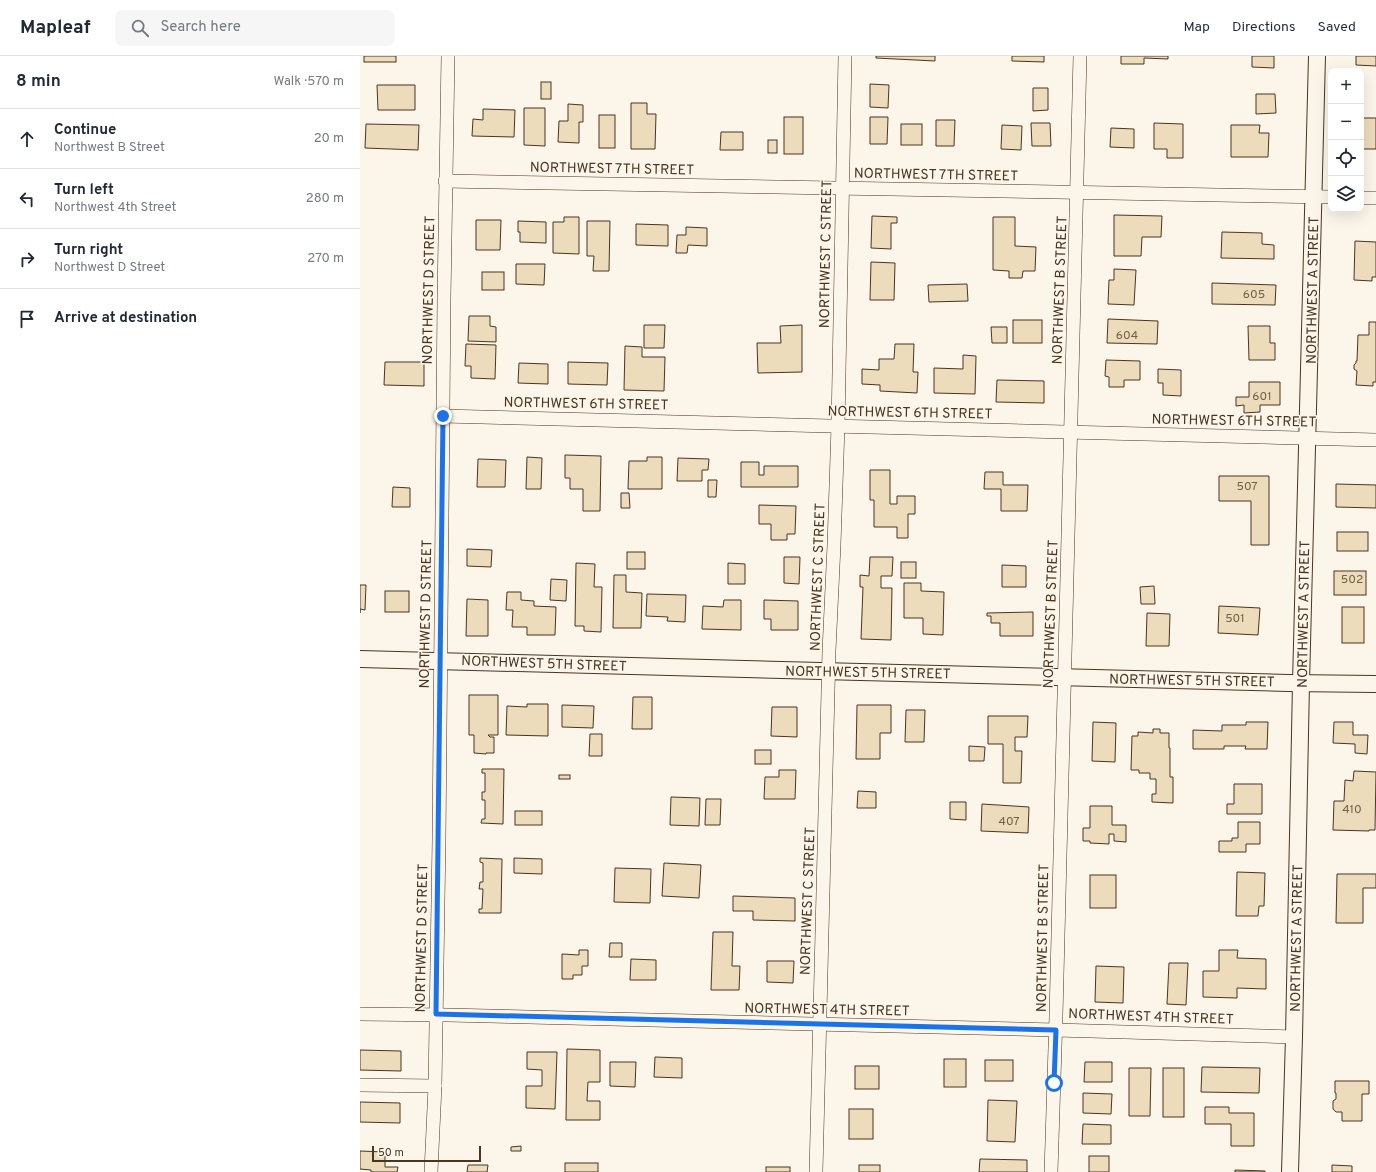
<!DOCTYPE html>
<html lang="en">
<head>
<meta charset="utf-8">
<style>
  :root { --surface:#fff; --page:#f6f6f7; --text:#1f2937; --muted:#747a83; --line:#e0e1e3 }
  body { margin:0; font-family:Overpass,sans-serif; background:var(--page); color:var(--text) }
  .controls { position:absolute; right:12px; top:12px; display:grid; overflow:hidden; border-radius:8px; box-shadow:0 4px 16px #0002 }
  .controls button { width:36px; height:36px; display:grid; place-items:center; padding:0; border:0; border-bottom:1px solid var(--line); background:var(--surface); color:var(--text); font:20px sans-serif }
  .scale { position:absolute; left:12px; bottom:10px; width:109px; box-sizing:border-box; padding-left:4px; border:2px solid #4a3520; border-top:0; font-size:11px; line-height:14px; white-space:nowrap; color:#4a3520; -webkit-text-stroke:3px #fbf6e9; paint-order:stroke }
  .stop { position:absolute; width:12px; height:12px; margin:-9px; border:3px solid #1a73e8; border-radius:50%; background:#fff }
  .stop.end { background:#1a73e8; border-color:#fff; box-shadow:0 1px 4px #0008 }
  .list { margin:0; padding:0; list-style:none }
  h2 { display:flex; justify-content:space-between; align-items:center; height:52px; margin:0; padding:0 16px; font-size:17px }
  h2 small { font-size:13px; font-weight:400; color:var(--muted) }
  .list li { display:grid; grid-template-columns:26px 1fr auto; gap:12px; align-items:center; box-sizing:border-box; height:60px; padding:0 16px; border-top:1px solid var(--line) }
  .list b { display:block; font-size:15px; white-space:nowrap }
  .list p { margin:0; font-size:13px; white-space:nowrap; color:var(--muted) }
  .list em { font-size:13px; font-style:normal; color:var(--muted) }
  .icon { flex:none; width:22px; height:22px; fill:none; stroke:currentColor; stroke-width:2; stroke-linecap:round; stroke-linejoin:round }
  .map { position:relative; flex:none; width:1016px; height:1116px; overflow:hidden }
  header { display:flex; align-items:center; gap:24px; box-sizing:border-box; height:56px; padding:0 20px; background:var(--surface); border-bottom:1px solid var(--line) }
  header strong { font-size:19px }
  nav { display:flex; gap:22px; margin-inline-start:auto; font-size:14px }
  .search { width:280px; height:36px; background:var(--page); display:flex; align-items:center; gap:10px; box-sizing:border-box; padding:0 14px; border-radius:8px; color:var(--muted); font-size:15px }
  main { display:flex }
  aside { flex:1; background:var(--surface) }
  .map>svg:first-child { display:block }
  .building { fill:#ecdcbc; stroke:#4a3520 }
  .lines { fill:none; stroke-linecap:round; stroke-linejoin:round }
  .minor-casing { stroke:#4a3520; stroke-width:14 }
  .tertiary-casing { stroke:#4a3520; stroke-width:18 }
  .minor { stroke:#fbf6e9; stroke-width:13 }
  .tertiary { stroke:#fbf6e9; stroke-width:16 }
  .route { stroke:#1a73e8; stroke-width:5 }
  .labels { text-anchor:middle; stroke-width:3; stroke-linejoin:round; paint-order:stroke }
  .number-label { font-size:12px; fill:#725f47 }
  .street-label { font-size:14px; fill:#4a3520; stroke:#fbf6e9 }
</style>
</head>
<body>
<header>
<strong>Mapleaf</strong>
<div class="search"><svg class="icon" aria-label="search" viewBox="0 0 24 24"><circle cx="10" cy="10" r="6"/><path d="M15 15l6 6"/></svg>Search here</div>
<nav><a>Map</a><a>Directions</a><a>Saved</a></nav>
</header>
<main>
<aside>
<h2>8 min<small>Walk · 570 m</small></h2>
<ul class="list">
<li><svg class="icon" aria-label="ahead" viewBox="0 0 24 24"><path d="M12 20V5M6 11l6-6 6 6"/></svg><div><b>Continue</b><p>Northwest B Street</p></div><em>20 m</em></li>
<li><svg class="icon" aria-label="left" viewBox="0 0 24 24"><path d="M17 20v-9H6M10 6l-5 5 5 5"/></svg><div><b>Turn left</b><p>Northwest 4th Street</p></div><em>280 m</em></li>
<li><svg class="icon" aria-label="right" viewBox="0 0 24 24"><path d="M7 20v-9h11M14 6l5 5-5 5"/></svg><div><b>Turn right</b><p>Northwest D Street</p></div><em>270 m</em></li>
<li><svg class="icon" aria-label="arrive" viewBox="0 0 24 24"><path d="M6 21V4h12l-3 4 3 4H6"/></svg><div><b>Arrive at destination</b></div></li>
</ul>
</aside>
<div class="map">
<svg width="1016" height="1116" viewBox="0 0 1016 1116">
  <rect width="100%" height="100%" fill="#fbf6e9"/>
  <g class="building">
    <rect x="4" y="0" width="32" height="6"/>
    <path d="M516 0H575V5L516 2Z"/>
    <path d="M652 0H684V6L652 5Z"/>
    <path d="M761 0H808V3L784 2V8H761Z"/>
    <path d="M892 0H914V12L892 11Z"/>
    <path d="M996 0H1016V10L996 9Z"/>
    <rect x="181" y="26" width="10" height="17"/>
    <path d="M510 28 529 29 528 52 510 51Z"/>
    <path d="M17 29H55V54H18Z"/>
    <path d="M673 32H688V54L673 55Z"/>
    <path d="M896 38H915L916 57 896 58Z"/>
    <path d="M271 47H287V58H296L295 93H271Z"/>
    <path d="M208 48 223 49V66H219V87L198 86 199 65H208Z"/>
    <path d="M164 52H185V90L164 89Z"/>
    <path d="M123 53 155 54 154 81 112 80 113 63 123 64Z"/>
    <rect x="239" y="59" width="16" height="33"/>
    <rect x="424" y="61" width="19" height="37"/>
    <path d="M510 61H528L527 88H510Z"/>
    <rect x="1001" y="62" width="15" height="31"/>
    <path d="M576 64H595L594 90H576Z"/>
    <path d="M671 67H690L691 90H672Z"/>
    <path d="M794 67 823 68V102H807V93H794Z"/>
    <path d="M6 68 59 69 58 94 5 92Z"/>
    <rect x="541" y="68" width="21" height="21"/>
    <path d="M642 69 662 70 661 94 641 93Z"/>
    <path d="M871 69H900L899 77H909L908 101H871Z"/>
    <path d="M751 72 774 73V92L750 91Z"/>
    <path d="M361 76H383V94H360Z"/>
    <rect x="408" y="84" width="9" height="13"/>
    <path d="M754 159 802 160 801 181H782L781 200H754Z"/>
    <path d="M512 160 537 161V167H531V193L511 192Z"/>
    <path d="M204 161H219V198L193 197V166H204Z"/>
    <path d="M633 161H655V190L676 191 675 215H663L662 222H649V215L633 214Z"/>
    <path d="M116 164H141L140 194H116Z"/>
    <path d="M158 165 186 166V187L160 186V176H158Z"/>
    <path d="M227 165H250L249 215H233L234 200H227Z"/>
    <path d="M276 168 308 169V190L276 189Z"/>
    <path d="M326 171 347 172V190L328 189 327 197H316L317 179H326Z"/>
    <path d="M862 176 902 177V188L914 189V203L861 202Z"/>
    <path d="M995 185 1016 186V221H1012V225L994 224Z"/>
    <path d="M511 206 535 207 534 244H510Z"/>
    <path d="M156 208H185L184 229 156 228Z"/>
    <path d="M754 213 776 214 774 249 748 248 749 224H754Z"/>
    <rect x="122" y="216" width="22" height="18"/>
    <path d="M852 227 916 229 915 249 852 248Z"/>
    <path d="M607 228 608 245 569 246 568 229Z"/>
    <path d="M109 260H130V270L136 271V286L108 285Z"/>
    <path d="M748 263 798 265 797 288 747 287Z"/>
    <rect x="653" y="264" width="29" height="23"/>
    <path d="M1009 266H1016V326H1013V330L996 329 997 315 994 313V309L996 307V305H997L998 279H1009Z"/>
    <path d="M284 269H305L304 292H284Z"/>
    <path d="M442 269V316L398 317 397 287H421L420 270Z"/>
    <path d="M888 270H910V287H915V304H889Z"/>
    <path d="M631 271H647V287H632Z"/>
    <path d="M106 288 136 289 135 323 111 322V310H105Z"/>
    <path d="M535 288H554L553 316H558L557 337 520 335V329L502 328V313L519 314V303H534Z"/>
    <path d="M265 290 282 291V301H305L304 335 264 334Z"/>
    <path d="M603 299 616 300 615 338 574 337V312L603 313Z"/>
    <path d="M746 304 780 305V324H764V331H749V321L745 320Z"/>
    <path d="M25 306H64V330L24 329Z"/>
    <path d="M208 306 248 307 247 329 208 328Z"/>
    <path d="M159 307 188 308V328L158 327Z"/>
    <path d="M798 313 821 314V340L803 339V327H798Z"/>
    <path d="M637 324 684 325V347L636 346Z"/>
    <path d="M889 326H920V349H900V356L884 357V349L876 350V341H889Z"/>
    <path d="M205 399 241 400 240 455H223V433H210V422H205Z"/>
    <path d="M167 401 182 402 181 433H166Z"/>
    <path d="M287 401H302V433H268L269 405H287Z"/>
    <path d="M318 402 349 403 348 414H342V425H317Z"/>
    <path d="M118 403 146 404 145 431H117Z"/>
    <path d="M381 406H399V419H404V410H438V431H381Z"/>
    <path d="M510 414H530V448H537V440H555V458H548V482H537V471H514V444H510Z"/>
    <path d="M625 416H643V429H668L667 455H641V433H624Z"/>
    <path d="M859 420H909V489H891V445H859Z"/>
    <path d="M348 424H357L356 441H348Z"/>
    <path d="M976 428 1016 429V452L976 451Z"/>
    <path d="M33 431 50 432V451H32Z"/>
    <path d="M261 437H269L270 452H261Z"/>
    <path d="M399 449 436 450 435 478H427V484H411V468H399Z"/>
    <rect x="977" y="476" width="31" height="19"/>
    <path d="M107 493 132 494 131 511 107 510Z"/>
    <rect x="267" y="496" width="18" height="17"/>
    <path d="M424 501H440L439 528 424 527Z"/>
    <path d="M510 501H533L532 520H521V532H532L531 584 501 583 503 531H500V519L509 520Z"/>
    <rect x="541" y="506" width="15" height="16"/>
    <path d="M216 507 235 508 234 531H242L241 576 224 575V570H215Z"/>
    <path d="M368 507 385 508V528H368Z"/>
    <path d="M642 509 666 510V531H642Z"/>
    <rect x="974" y="515" width="32" height="24"/>
    <path d="M254 519H266V536L282 537 281 572H253Z"/>
    <path d="M191 523 207 524 206 545 190 544Z"/>
    <path d="M544 527H561V535L584 536 583 579 563 578V562H544Z"/>
    <path d="M0 529H6L5 554 0 553V557Z"/>
    <path d="M794 530 795 548H781L780 531Z"/>
    <rect x="25" y="535" width="24" height="21"/>
    <path d="M147 536H161V544L174 545V550L196 551 195 579H167V571H152L153 554H146Z"/>
    <path d="M287 538 326 539 325 566 307 565 308 561 286 560Z"/>
    <path d="M107 543 128 544V580H106Z"/>
    <path d="M364 544H381V574L342 573 343 550 363 551Z"/>
    <path d="M404 544 438 545V574H411V563H404Z"/>
    <path d="M859 550 900 552 898 579 858 577Z"/>
    <rect x="982" y="551" width="22" height="36"/>
    <path d="M673 556V580H640V567H631V560H627V557Z"/>
    <path d="M787 557 810 558 809 590H786Z"/>
    <path d="M109 639H138V679H128L130 681H134V697H126V698L114 697V679H109Z"/>
    <path d="M273 641H292V673H272Z"/>
    <path d="M167 648H188V680L146 679 147 650 167 651Z"/>
    <path d="M202 649 234 650 233 672 202 671Z"/>
    <path d="M497 649H531V677H520V703H496Z"/>
    <path d="M412 651H437V681L411 680Z"/>
    <path d="M546 654H565L564 686H545Z"/>
    <path d="M628 660H668L667 681H655V695H662L661 727H643V688H628Z"/>
    <path d="M733 666 756 667 755 706 732 705Z"/>
    <path d="M886 666H908L907 693H885L886 690H864V693H833V674L862 675V669H886Z"/>
    <path d="M974 666H993V679H1008L1007 698 995 697V688L973 687Z"/>
    <path d="M793 673H800V677H809V692H810V721H813V747L792 746V738H796V723H790V717H779V714H771L772 680H778V676L793 677Z"/>
    <path d="M230 678H242V700H229Z"/>
    <path d="M609 690 625 691 624 705H609Z"/>
    <rect x="395" y="694" width="16" height="14"/>
    <path d="M122 713H144L143 768 121 767 122 763H125V744H122V736H125V717H122Z"/>
    <path d="M419 714H436L435 743H404L405 721H419Z"/>
    <path d="M994 715 1016 716 1015 774H1009V775L973 774 974 745H984L985 724 993 725Z"/>
    <rect x="199" y="719" width="11" height="4"/>
    <path d="M874 728H902V758H867V748H874Z"/>
    <path d="M498 735 516 736V752H497Z"/>
    <path d="M311 741 340 742 339 770 310 769Z"/>
    <path d="M346 743H361L360 769H345Z"/>
    <path d="M590 746H606V764L590 763Z"/>
    <path d="M622 748 669 751 668 777 621 775Z"/>
    <path d="M730 750H752V769H766V786L754 785V778H749V788L730 787V785H723V772H730Z"/>
    <rect x="155" y="755" width="27" height="14"/>
    <path d="M878 766H900V788H886V796H859V785H872V782H878Z"/>
    <path d="M120 802 142 803 141 857H119V853H122L123 833H119L120 826H123V807L120 806Z"/>
    <path d="M154 802 182 803V818L154 817Z"/>
    <path d="M304 807 341 809 339 842 302 840Z"/>
    <path d="M255 812 291 813 290 847 254 846Z"/>
    <path d="M877 816 905 817 904 850H899L898 860H876Z"/>
    <path d="M977 818H1016V832H1003V867H976Z"/>
    <rect x="730" y="819" width="26" height="33"/>
    <path d="M373 840 435 842V865L393 864V855H373Z"/>
    <path d="M353 876H373L372 910H380L379 934H351Z"/>
    <path d="M250 887H262V901H249Z"/>
    <path d="M219 894H228V910H222V919H213V923H202V898L219 899Z"/>
    <path d="M859 894H878L877 902 906 903V933L877 932V942L843 941V915H859Z"/>
    <path d="M271 903 296 904V924H270Z"/>
    <path d="M407 905H434L433 927 407 926Z"/>
    <path d="M809 907H828L826 949 807 948Z"/>
    <path d="M736 910 764 911 763 947 735 946Z"/>
    <path d="M207 993 240 994V1026H228L227 1045H240V1064H206Z"/>
    <path d="M0 994 41 995V1015L0 1014Z"/>
    <path d="M167 996H197L195 1053 166 1052V1030H182V1014L167 1013Z"/>
    <path d="M295 1001 322 1002V1022L294 1021Z"/>
    <rect x="584" y="1003" width="22" height="28"/>
    <rect x="625" y="1004" width="28" height="21"/>
    <path d="M250 1006H276L275 1031 250 1030Z"/>
    <path d="M725 1006H752V1026H724Z"/>
    <rect x="495" y="1010" width="24" height="23"/>
    <path d="M842 1011 900 1012 899 1037 841 1036Z"/>
    <path d="M769 1012H791L790 1060H769Z"/>
    <rect x="803" y="1012" width="21" height="49"/>
    <path d="M975 1025H1009V1038H1002V1065H982V1056H976L973 1053V1045L976 1043V1037H975Z"/>
    <path d="M723 1037 752 1038 751 1058 723 1057Z"/>
    <path d="M628 1044 657 1045 655 1086 627 1085Z"/>
    <path d="M0 1046 40 1047V1067L0 1066Z"/>
    <path d="M845 1051H869V1057H894V1090H871V1068H845Z"/>
    <rect x="489" y="1053" width="24" height="30"/>
    <path d="M723 1068 751 1069V1088H722Z"/>
    <path d="M161 1090V1095H151V1091Z"/>
    <path d="M0 1095 25 1096V1111H38L37 1116H11V1114L0 1113Z"/>
    <rect x="729" y="1100" width="20" height="16"/>
    <path d="M620 1103 667 1104V1116H619Z"/>
    <rect x="205" y="1107" width="33" height="9"/>
    <path d="M108 1109H128L127 1116H107Z"/>
    <rect x="499" y="1109" width="21" height="7"/>
    <path d="M972 1109 992 1110V1116H972Z"/>
    <rect x="406" y="1111" width="24" height="5"/>
    <path d="M875 1114 905 1115V1116H875Z"/>
  </g>
  <g class="lines">
    <defs>
      <g id="minor">
        <path d="M85 125 971 141"/>
        <path d="M1001 142H1016"/>
        <path d="M83 360 1016 384"/>
        <path d="M0 958 88 959 696 974 934 981"/>
        <path d="M0 1029 75 1030"/>
        <path d="M71 1116 75 1030 79 784 84 243 88 0"/>
        <path d="M456 1116 469 595 474 489 478 370 485 0"/>
        <path d="M691 1116 696 960 720 0"/>
      </g>
      <g id="tertiary">
        <path d="M0 603 928 627 1016 628"/>
        <path d="M930 1116 934 981 941 627 957 0"/>
      </g>
    </defs>
    <use href="#minor" class="minor-casing"/>
    <use href="#tertiary" class="tertiary-casing"/>
    <use href="#minor" class="minor"/>
    <use href="#tertiary" class="tertiary"/>
  </g>
  <g class="lines">
    <path class="route" d="M83 360 76 958 696 974 694 1027"/>
  </g>
  <g class="labels">
    <g class="number-label">
      <text x="894" y="242">605</text>
      <text x="767" y="283">604</text>
      <text x="902" y="344">601</text>
      <text x="887" y="434">507</text>
      <text x="992" y="527">502</text>
      <text x="875" y="566">501</text>
      <text x="992" y="757">410</text>
      <text x="649" y="769">407</text>
    </g>
    <g class="street-label">
      <text transform="translate(252 112) rotate(1)" y="5">NORTHWEST 7TH STREET</text>
      <text transform="translate(576 118) rotate(1)" y="5">NORTHWEST 7TH STREET</text>
      <text transform="translate(465 198) rotate(-89)" y="5">NORTHWEST C STREET</text>
      <text transform="translate(68 234) rotate(-89)" y="5">NORTHWEST D STREET</text>
      <text transform="translate(699 234) rotate(-88)" y="5">NORTHWEST B STREET</text>
      <text transform="translate(952 234) rotate(-89)" y="5">NORTHWEST A STREET</text>
      <text transform="translate(226 347) rotate(1)" y="5">NORTHWEST 6TH STREET</text>
      <text transform="translate(550 356) rotate(1)" y="5">NORTHWEST 6TH STREET</text>
      <text transform="translate(874 364) rotate(1)" y="5">NORTHWEST 6TH STREET</text>
      <text transform="translate(457 521) rotate(-88)" y="5">NORTHWEST C STREET</text>
      <text transform="translate(65 558) rotate(-89)" y="5">NORTHWEST D STREET</text>
      <text transform="translate(690 558) rotate(-88)" y="5">NORTHWEST B STREET</text>
      <text transform="translate(943 558) rotate(-89)" y="5">NORTHWEST A STREET</text>
      <text transform="translate(184 607) rotate(2)" y="5">NORTHWEST 5TH STREET</text>
      <text transform="translate(508 616) rotate(1)" y="5">NORTHWEST 5TH STREET</text>
      <text transform="translate(832 624) rotate(1)" y="5">NORTHWEST 5TH STREET</text>
      <text transform="translate(447 845) rotate(-88)" y="5">NORTHWEST C STREET</text>
      <text transform="translate(61 882) rotate(-89)" y="5">NORTHWEST D STREET</text>
      <text transform="translate(682 882) rotate(-89)" y="5">NORTHWEST B STREET</text>
      <text transform="translate(936 882) rotate(-89)" y="5">NORTHWEST A STREET</text>
      <text transform="translate(467 953) rotate(1)" y="5">NORTHWEST 4TH STREET</text>
      <text transform="translate(791 960) rotate(2)" y="5">NORTHWEST 4TH STREET</text>
    </g>
  </g>
</svg>
<div class="controls">
<button>+</button>
<button>−</button>
<button><svg class="icon" aria-label="locate" viewBox="0 0 24 24"><circle cx="12" cy="12" r="6"/><path d="M12 2v4M12 18v4M2 12h4M18 12h4"/></svg></button>
<button><svg class="icon" aria-label="layers" viewBox="0 0 24 24"><path d="M12 4l9 5-9 5-9-5zM3 14l9 5 9-5"/></svg></button>
</div>
<div class="scale">50 m</div>
<div class="stop" style="left:694px;top:1027px"></div>
<div class="stop end" style="left:83px;top:360px"></div>
</div>
</main>
</body>
</html>
